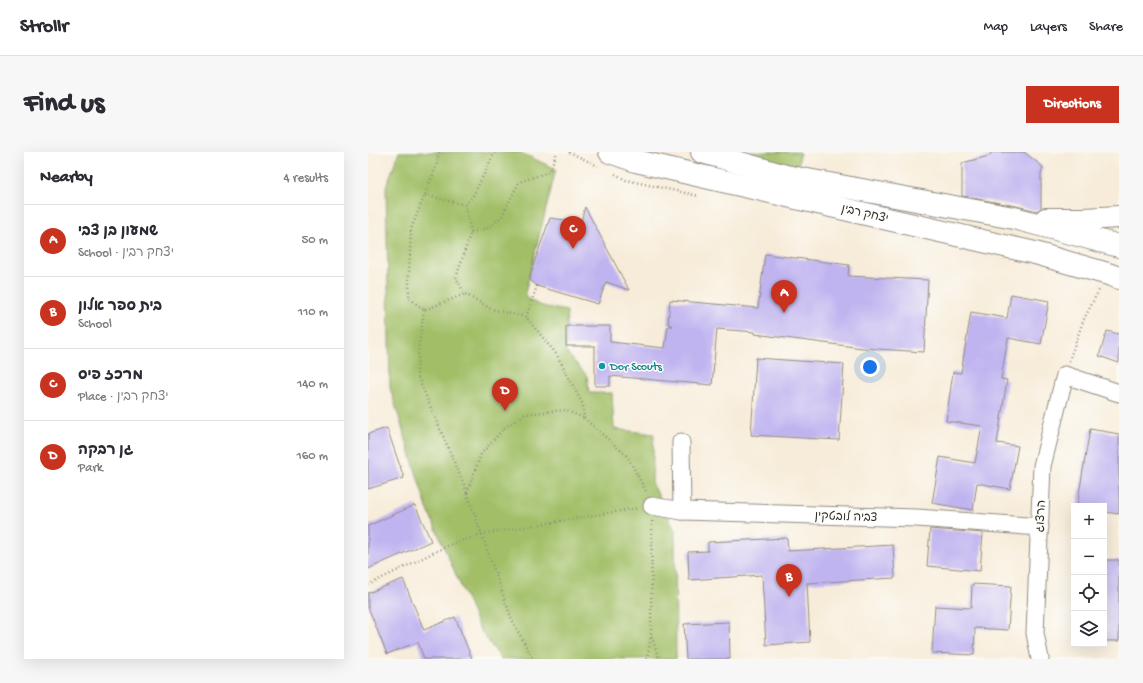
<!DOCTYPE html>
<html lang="en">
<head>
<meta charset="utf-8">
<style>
  :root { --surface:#fff; --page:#f7f7f7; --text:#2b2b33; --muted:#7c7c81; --line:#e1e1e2; --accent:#c8321e }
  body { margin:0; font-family:"Gochi Hand","Playpen Sans Hebrew",sans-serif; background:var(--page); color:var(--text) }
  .controls { position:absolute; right:12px; bottom:12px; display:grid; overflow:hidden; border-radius:0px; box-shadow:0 4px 16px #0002 }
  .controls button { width:36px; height:36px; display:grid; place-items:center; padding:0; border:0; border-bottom:1px solid var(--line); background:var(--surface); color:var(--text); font:20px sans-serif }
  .you { position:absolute; left:502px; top:215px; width:14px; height:14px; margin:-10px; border:3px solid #fff; border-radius:50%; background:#1a73e8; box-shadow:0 0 0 6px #1a73e833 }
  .badge { display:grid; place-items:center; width:26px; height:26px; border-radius:50%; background:var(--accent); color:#fff; font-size:13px; font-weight:700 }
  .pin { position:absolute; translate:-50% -33px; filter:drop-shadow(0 1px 2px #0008) }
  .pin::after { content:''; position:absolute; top:21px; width:14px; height:12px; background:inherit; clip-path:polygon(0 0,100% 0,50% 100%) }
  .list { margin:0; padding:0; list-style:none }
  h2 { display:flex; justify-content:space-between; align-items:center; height:52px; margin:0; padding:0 16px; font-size:17px }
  h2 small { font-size:13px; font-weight:400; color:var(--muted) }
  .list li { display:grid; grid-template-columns:26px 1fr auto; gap:12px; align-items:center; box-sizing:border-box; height:72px; padding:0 16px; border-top:1px solid var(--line) }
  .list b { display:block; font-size:15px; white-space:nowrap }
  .list p { margin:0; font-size:13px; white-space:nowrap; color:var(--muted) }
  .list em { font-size:13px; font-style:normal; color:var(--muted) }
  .icon { flex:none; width:22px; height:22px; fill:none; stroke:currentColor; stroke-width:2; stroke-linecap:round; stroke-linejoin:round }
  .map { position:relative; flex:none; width:751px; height:507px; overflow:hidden; border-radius:0px }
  header { display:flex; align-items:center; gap:24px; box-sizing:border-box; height:56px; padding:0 20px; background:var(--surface); border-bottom:1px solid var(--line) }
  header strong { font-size:19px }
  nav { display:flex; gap:22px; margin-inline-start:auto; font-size:14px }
  .intro { display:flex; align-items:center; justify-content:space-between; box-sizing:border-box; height:96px; padding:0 24px }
  h1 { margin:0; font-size:28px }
  .button { padding:10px 18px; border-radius:0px; background:var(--accent); color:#fff; font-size:14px; font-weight:700 }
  main { display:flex; gap:24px; padding:0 24px }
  aside { flex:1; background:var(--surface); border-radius:0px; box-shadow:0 4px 16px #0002 }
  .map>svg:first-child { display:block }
  .green { fill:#a2bf67; stroke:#667549 }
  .building { fill:#c0b4f0 }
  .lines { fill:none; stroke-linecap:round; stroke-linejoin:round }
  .minor-casing { stroke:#918c82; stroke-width:19 }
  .major-casing { stroke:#918c82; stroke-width:24 }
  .path { stroke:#918c82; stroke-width:2.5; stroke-dasharray:1 3; stroke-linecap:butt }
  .minor { stroke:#fff; stroke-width:17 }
  .major { stroke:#fff; stroke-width:22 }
  .culture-dot { fill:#0f9aa8; stroke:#fdfcf7; stroke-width:1.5 }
  .labels { text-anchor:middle; stroke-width:3; stroke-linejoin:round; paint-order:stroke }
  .street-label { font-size:12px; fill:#2b2b2b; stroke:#fdfcf7 }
  .culture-label { font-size:12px; fill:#0d838f; stroke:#fdfcf7; text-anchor:start }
</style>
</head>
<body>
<header>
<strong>Strollr</strong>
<nav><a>Map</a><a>Layers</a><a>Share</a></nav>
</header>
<div class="intro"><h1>Find us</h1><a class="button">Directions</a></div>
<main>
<aside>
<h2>Nearby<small>4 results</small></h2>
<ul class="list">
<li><span class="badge">A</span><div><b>שמעון בן צבי</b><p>School · יצחק רבין</p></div><em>50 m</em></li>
<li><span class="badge">B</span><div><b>בית ספר אלון</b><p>School</p></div><em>110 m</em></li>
<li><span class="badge">C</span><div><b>מרכז פיס</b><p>Place · יצחק רבין</p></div><em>140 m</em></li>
<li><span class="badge">D</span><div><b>גן רבקה</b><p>Park</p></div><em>160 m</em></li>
</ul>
</aside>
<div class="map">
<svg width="751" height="507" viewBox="0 0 751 507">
  <rect width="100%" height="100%" fill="#fdfcf7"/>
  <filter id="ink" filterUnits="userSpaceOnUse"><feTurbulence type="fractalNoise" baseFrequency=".025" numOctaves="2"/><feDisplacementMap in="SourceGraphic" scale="8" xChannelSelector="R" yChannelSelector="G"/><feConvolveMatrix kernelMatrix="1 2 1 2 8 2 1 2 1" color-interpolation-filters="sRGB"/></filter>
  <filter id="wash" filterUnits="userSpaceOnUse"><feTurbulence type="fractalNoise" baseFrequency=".012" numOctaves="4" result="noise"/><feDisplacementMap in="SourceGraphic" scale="16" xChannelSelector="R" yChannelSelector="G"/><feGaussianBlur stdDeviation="0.9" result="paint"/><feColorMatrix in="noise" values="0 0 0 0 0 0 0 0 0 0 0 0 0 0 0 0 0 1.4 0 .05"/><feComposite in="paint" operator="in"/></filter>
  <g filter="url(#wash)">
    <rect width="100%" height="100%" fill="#f7ecd9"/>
    <g class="green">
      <path d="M31 0H151L188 17 157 141C164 155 185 156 199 159L197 199 219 224 221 241H244L246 277 286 282 284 330 307 379 308 507H133L111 476 59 356 22 236 18 35Z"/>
      <path d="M378 0H432L430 17Z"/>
    </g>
    <g id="blocks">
      <g class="building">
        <path d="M624 0H656L675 15 673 22V56L669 59 648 54 594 44V11L621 4Z"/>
        <path d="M217 55 261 138 238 130 230 152 169 134 162 128V123L182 66 213 70Z"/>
        <path d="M397 102 481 113 480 124 560 128 556 200 494 196 387 182V180L349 177 344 233 242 224V234H227V194H198V174H242V190L297 196 300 174H305L300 172 302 148 390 156Z"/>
        <path d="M643 142 681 149 673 192 640 186 633 227 639 228 629 291 650 294 642 337 609 331 605 358 564 351 572 305 607 311 614 274 578 269 585 220 593 221 603 160 639 166Z"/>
        <path d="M739 179 751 182V211L731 204Z"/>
        <path d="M388 206 476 212 471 288 383 283Z"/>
        <path d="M19 276 36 326 0 337V282Z"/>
        <path d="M722 277 751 282V362L736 360V354H709Z"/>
        <path d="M47 353 63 389 0 417V374Z"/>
        <path d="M562 377 615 381 612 419 559 414Z"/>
        <path d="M419 386 420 399 525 393 527 426 439 431 442 490 398 493 394 423 321 428 320 400 340 399V390Z"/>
        <rect x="736" y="408" width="15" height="81"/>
        <path d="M35 427 56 478 87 465 104 507H56L50 490 19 502 0 455V441Z"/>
        <path d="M604 432 643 434 640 478 607 476 606 503 564 501 567 454 603 456Z"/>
        <path d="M361 470 362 507H318L316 472Z"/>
      </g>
    </g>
  </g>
  <g filter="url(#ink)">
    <use href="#blocks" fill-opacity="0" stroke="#918c82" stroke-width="1"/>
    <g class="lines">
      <defs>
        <g id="minor">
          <path d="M313 290 314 359"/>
          <path d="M284 354 314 359 549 366 672 375"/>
          <path d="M672 507 667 481 674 314 697 223 751 241"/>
        </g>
        <g id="major">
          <path d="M242 0 268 9 667 101 740 122 751 126"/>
          <path d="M334 0 418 24 646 66 751 94"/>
          <path d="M678 67H716L751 65"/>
        </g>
      </defs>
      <use href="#minor" class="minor-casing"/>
      <use href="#major" class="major-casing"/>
      <g class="path">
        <path d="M71 0 68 15 43 77 41 120V146L56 158 97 142"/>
        <path d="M127 0 105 44 97 53 103 80 88 126 97 142 123 157 158 165 189 203 215 253 216 266 259 304 279 341"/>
        <path d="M201 0 230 14"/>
        <path d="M247 22 258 28 331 44"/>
        <path d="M57 43 97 53"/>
        <path d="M103 80 121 76 134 64 151 30 181 20 189 0"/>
        <path d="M56 158 51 193 49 223 99 340 113 302 136 276 157 262 197 258 216 266"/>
        <path d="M158 165 169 134"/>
        <path d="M701 209 715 169 731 138"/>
        <path d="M99 341 144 468 165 507"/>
        <path d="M284 369 283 483 291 507"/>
        <path d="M0 433 81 393 114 382 270 356"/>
        <path d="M279 507 283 484"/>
      </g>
      <use href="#minor" class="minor"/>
      <use href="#major" class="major"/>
    </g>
  </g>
  <circle class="culture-dot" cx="234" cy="214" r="4"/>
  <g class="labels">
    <g class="street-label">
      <text transform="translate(497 61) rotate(13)" y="4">יצחק רבין</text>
      <text transform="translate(478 364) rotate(2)" y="4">צביה לובטקין</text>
      <text transform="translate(672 364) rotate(-87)" y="4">הרצוג</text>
    </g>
    <g class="culture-label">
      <text x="242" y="218">Dor Scouts</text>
    </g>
  </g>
</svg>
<div class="controls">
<button>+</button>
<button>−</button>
<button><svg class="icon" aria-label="locate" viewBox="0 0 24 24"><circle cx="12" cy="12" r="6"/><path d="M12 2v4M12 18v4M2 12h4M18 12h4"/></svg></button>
<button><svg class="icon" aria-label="layers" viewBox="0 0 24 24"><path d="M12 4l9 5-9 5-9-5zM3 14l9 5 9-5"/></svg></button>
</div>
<div class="you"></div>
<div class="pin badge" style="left:416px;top:161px">A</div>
<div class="pin badge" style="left:421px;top:445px">B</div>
<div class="pin badge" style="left:205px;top:97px">C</div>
<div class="pin badge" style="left:137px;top:259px">D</div>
</div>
</main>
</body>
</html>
